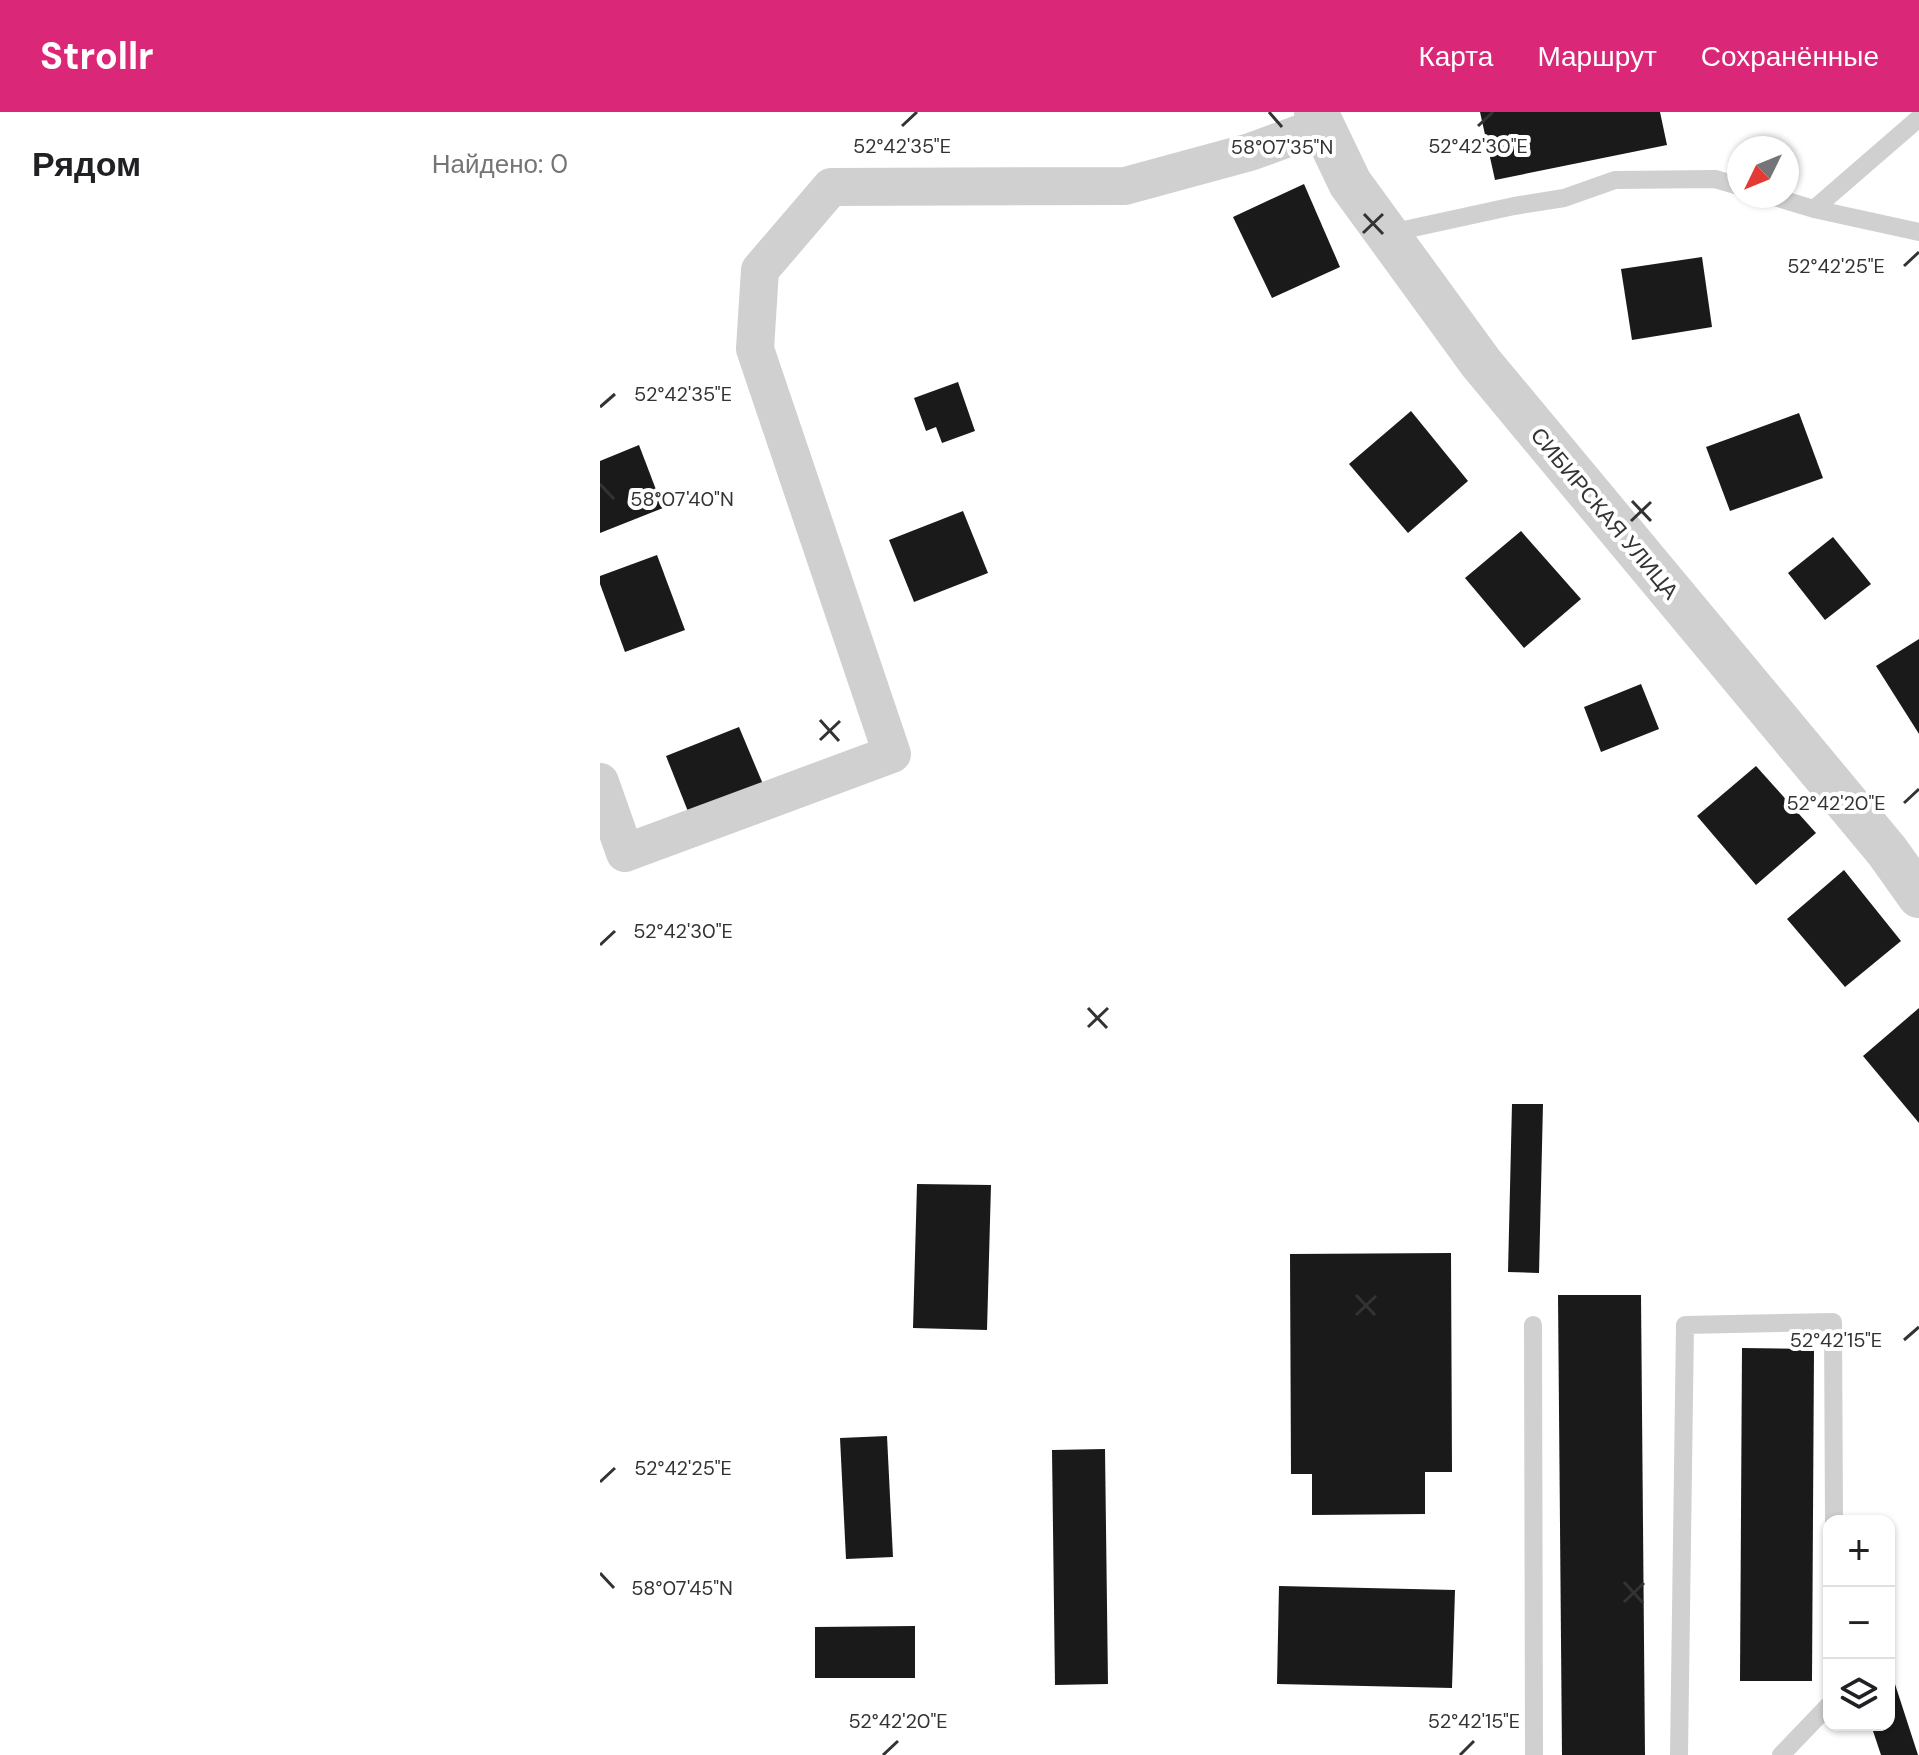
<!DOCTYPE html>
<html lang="ru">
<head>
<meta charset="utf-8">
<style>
  :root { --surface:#fff; --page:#f2f2f2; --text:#202124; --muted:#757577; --line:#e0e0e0; --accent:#db2777 }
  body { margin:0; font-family:"DM Sans",sans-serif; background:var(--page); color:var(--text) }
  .controls { position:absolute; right:24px; bottom:24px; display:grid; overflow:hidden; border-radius:16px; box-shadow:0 2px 6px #0004 }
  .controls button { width:72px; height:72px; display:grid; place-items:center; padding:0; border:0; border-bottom:2px solid var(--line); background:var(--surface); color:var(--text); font:40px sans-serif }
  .compass { position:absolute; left:1127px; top:24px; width:72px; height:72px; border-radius:50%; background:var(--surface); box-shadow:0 2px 6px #0004; rotate:227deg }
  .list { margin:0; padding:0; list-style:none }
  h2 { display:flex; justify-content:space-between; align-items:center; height:104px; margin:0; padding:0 32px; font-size:34px }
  h2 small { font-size:26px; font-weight:400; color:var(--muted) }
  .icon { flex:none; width:44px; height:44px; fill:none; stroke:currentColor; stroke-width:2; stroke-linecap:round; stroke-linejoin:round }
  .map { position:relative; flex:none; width:1319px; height:1643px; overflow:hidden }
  header { display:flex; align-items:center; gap:48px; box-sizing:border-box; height:112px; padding:0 40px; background:var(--accent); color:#fff }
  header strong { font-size:38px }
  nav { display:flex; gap:44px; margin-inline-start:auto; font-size:28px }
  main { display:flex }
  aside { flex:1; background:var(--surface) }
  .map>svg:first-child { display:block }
  .building { fill:#1a1a1a }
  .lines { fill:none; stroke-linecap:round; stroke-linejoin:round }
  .service { stroke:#d0d0d0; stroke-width:18 }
  .minor { stroke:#d0d0d0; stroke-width:38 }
  .tertiary { stroke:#d0d0d0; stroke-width:44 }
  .ticks { fill:none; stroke:#333; stroke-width:3 }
  .labels { text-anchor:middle; stroke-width:8; stroke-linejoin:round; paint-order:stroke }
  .street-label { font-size:22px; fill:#333; stroke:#fff }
  .ticks-label { font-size:20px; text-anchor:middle; fill:#333; stroke:#fff; stroke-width:8; stroke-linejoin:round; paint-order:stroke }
</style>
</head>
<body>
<header>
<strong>Strollr</strong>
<nav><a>Карта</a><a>Маршрут</a><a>Сохранённые</a></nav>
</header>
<main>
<aside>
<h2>Рядом<small>Найдено: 0</small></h2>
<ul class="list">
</ul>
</aside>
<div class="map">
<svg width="1319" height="1643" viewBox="0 0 1319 1643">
  <rect width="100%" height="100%" fill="#fff"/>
  <g class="building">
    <path d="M880 0H1060L1067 33 895 68Z"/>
    <path d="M704 72 740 155 672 186 633 105Z"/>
    <path d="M1102 145 1112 215 1032 228 1021 157Z"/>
    <path d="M358 270 375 319 342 331 336 315 326 319 314 286Z"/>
    <path d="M811 299 868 369 808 421 749 352Z"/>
    <path d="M1199 301 1223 366 1130 399 1106 335Z"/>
    <path d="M39 333 63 396 0 421V349Z"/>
    <path d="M363 399 388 461 314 490 289 428Z"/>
    <path d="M921 419 981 487 924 536 865 466Z"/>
    <path d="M1233 425 1271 472 1225 508 1188 461Z"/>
    <path d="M57 443 85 518 25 540 0 472V464Z"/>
    <path d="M1319 527V622L1276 554Z"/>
    <path d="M1041 572 1059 617 1001 640 984 595Z"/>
    <path d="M139 615 165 677 91 707 66 644Z"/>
    <path d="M1156 654 1216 721 1156 773 1097 704Z"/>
    <path d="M1244 758 1301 829 1245 875 1187 807Z"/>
    <path d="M1319 896V1011L1263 944Z"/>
    <path d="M912 992H943L939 1161 908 1160Z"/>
    <path d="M317 1072 391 1073 387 1218 313 1216Z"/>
    <path d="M851 1141 852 1360H825V1402L712 1403V1362H691L690 1142Z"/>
    <path d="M958 1183H1041L1045 1643H962Z"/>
    <path d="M1142 1236 1214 1237 1212 1569H1140Z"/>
    <path d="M287 1324 293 1445 246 1447 240 1326Z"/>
    <path d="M505 1337 508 1572 455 1573 452 1338Z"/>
    <path d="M679 1474 855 1478 852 1576 677 1572Z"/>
    <path d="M315 1514V1566H215V1515Z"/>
    <path d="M1294 1569 1318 1643H1281L1271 1613H1289V1570Z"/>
  </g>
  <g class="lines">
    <g class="service">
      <path d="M1171 84 1214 97 1319 6"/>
      <path d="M1214 97 1319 120"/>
      <path d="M790 121 914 94 964 86 1015 68 1115 67 1139 74"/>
      <path d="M933 1213 934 1643"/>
      <path d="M1079 1643 1085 1213 1233 1210 1234 1409"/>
      <path d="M1181 1643 1229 1593"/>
    </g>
    <path class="minor" d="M0 670 25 741 292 642 155 237 160 158 231 75 525 74 650 40 721 14"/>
    <path class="tertiary" d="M716 0 750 71 881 251 1287 739 1319 784"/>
  </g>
  <path class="ticks" d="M669 0 682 15M302 14 317 0M878 14 893 0M764 102 783 122M763 121 783 102M1304 154 1319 140M0 295 15 282M0 372 14 387M1032 389 1051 409M1031 409 1051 390M220 608 239 629M220 628 240 609M1304 691 1319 677M0 833 15 819M488 896 507 916M488 915 508 896M756 1183 775 1203M756 1203 776 1184M1304 1228 1319 1215M0 1370 15 1356M0 1461 14 1476M1024 1470 1043 1491M1024 1490 1044 1471M283 1643 298 1629M860 1643 874 1629"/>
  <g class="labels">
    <g class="street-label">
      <text transform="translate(1005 401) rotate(50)" y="8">СИБИРСКАЯ УЛИЦА</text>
    </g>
  </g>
  <g class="ticks-label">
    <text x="302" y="41">52°42'35"E</text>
    <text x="878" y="41">52°42'30"E</text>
    <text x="682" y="42">58°07'35"N</text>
    <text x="1236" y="161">52°42'25"E</text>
    <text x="83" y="289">52°42'35"E</text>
    <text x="82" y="394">58°07'40"N</text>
    <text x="1236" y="698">52°42'20"E</text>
    <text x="83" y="826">52°42'30"E</text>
    <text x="1236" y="1235">52°42'15"E</text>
    <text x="83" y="1363">52°42'25"E</text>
    <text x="82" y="1483">58°07'45"N</text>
    <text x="298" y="1616">52°42'20"E</text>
    <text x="874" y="1616">52°42'15"E</text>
  </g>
</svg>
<div class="controls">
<button>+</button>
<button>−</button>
<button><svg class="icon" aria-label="layers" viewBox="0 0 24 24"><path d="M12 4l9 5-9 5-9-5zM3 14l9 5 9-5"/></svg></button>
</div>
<svg class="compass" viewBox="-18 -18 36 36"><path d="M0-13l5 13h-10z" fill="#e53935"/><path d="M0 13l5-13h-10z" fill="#757577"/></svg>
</div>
</main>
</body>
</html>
